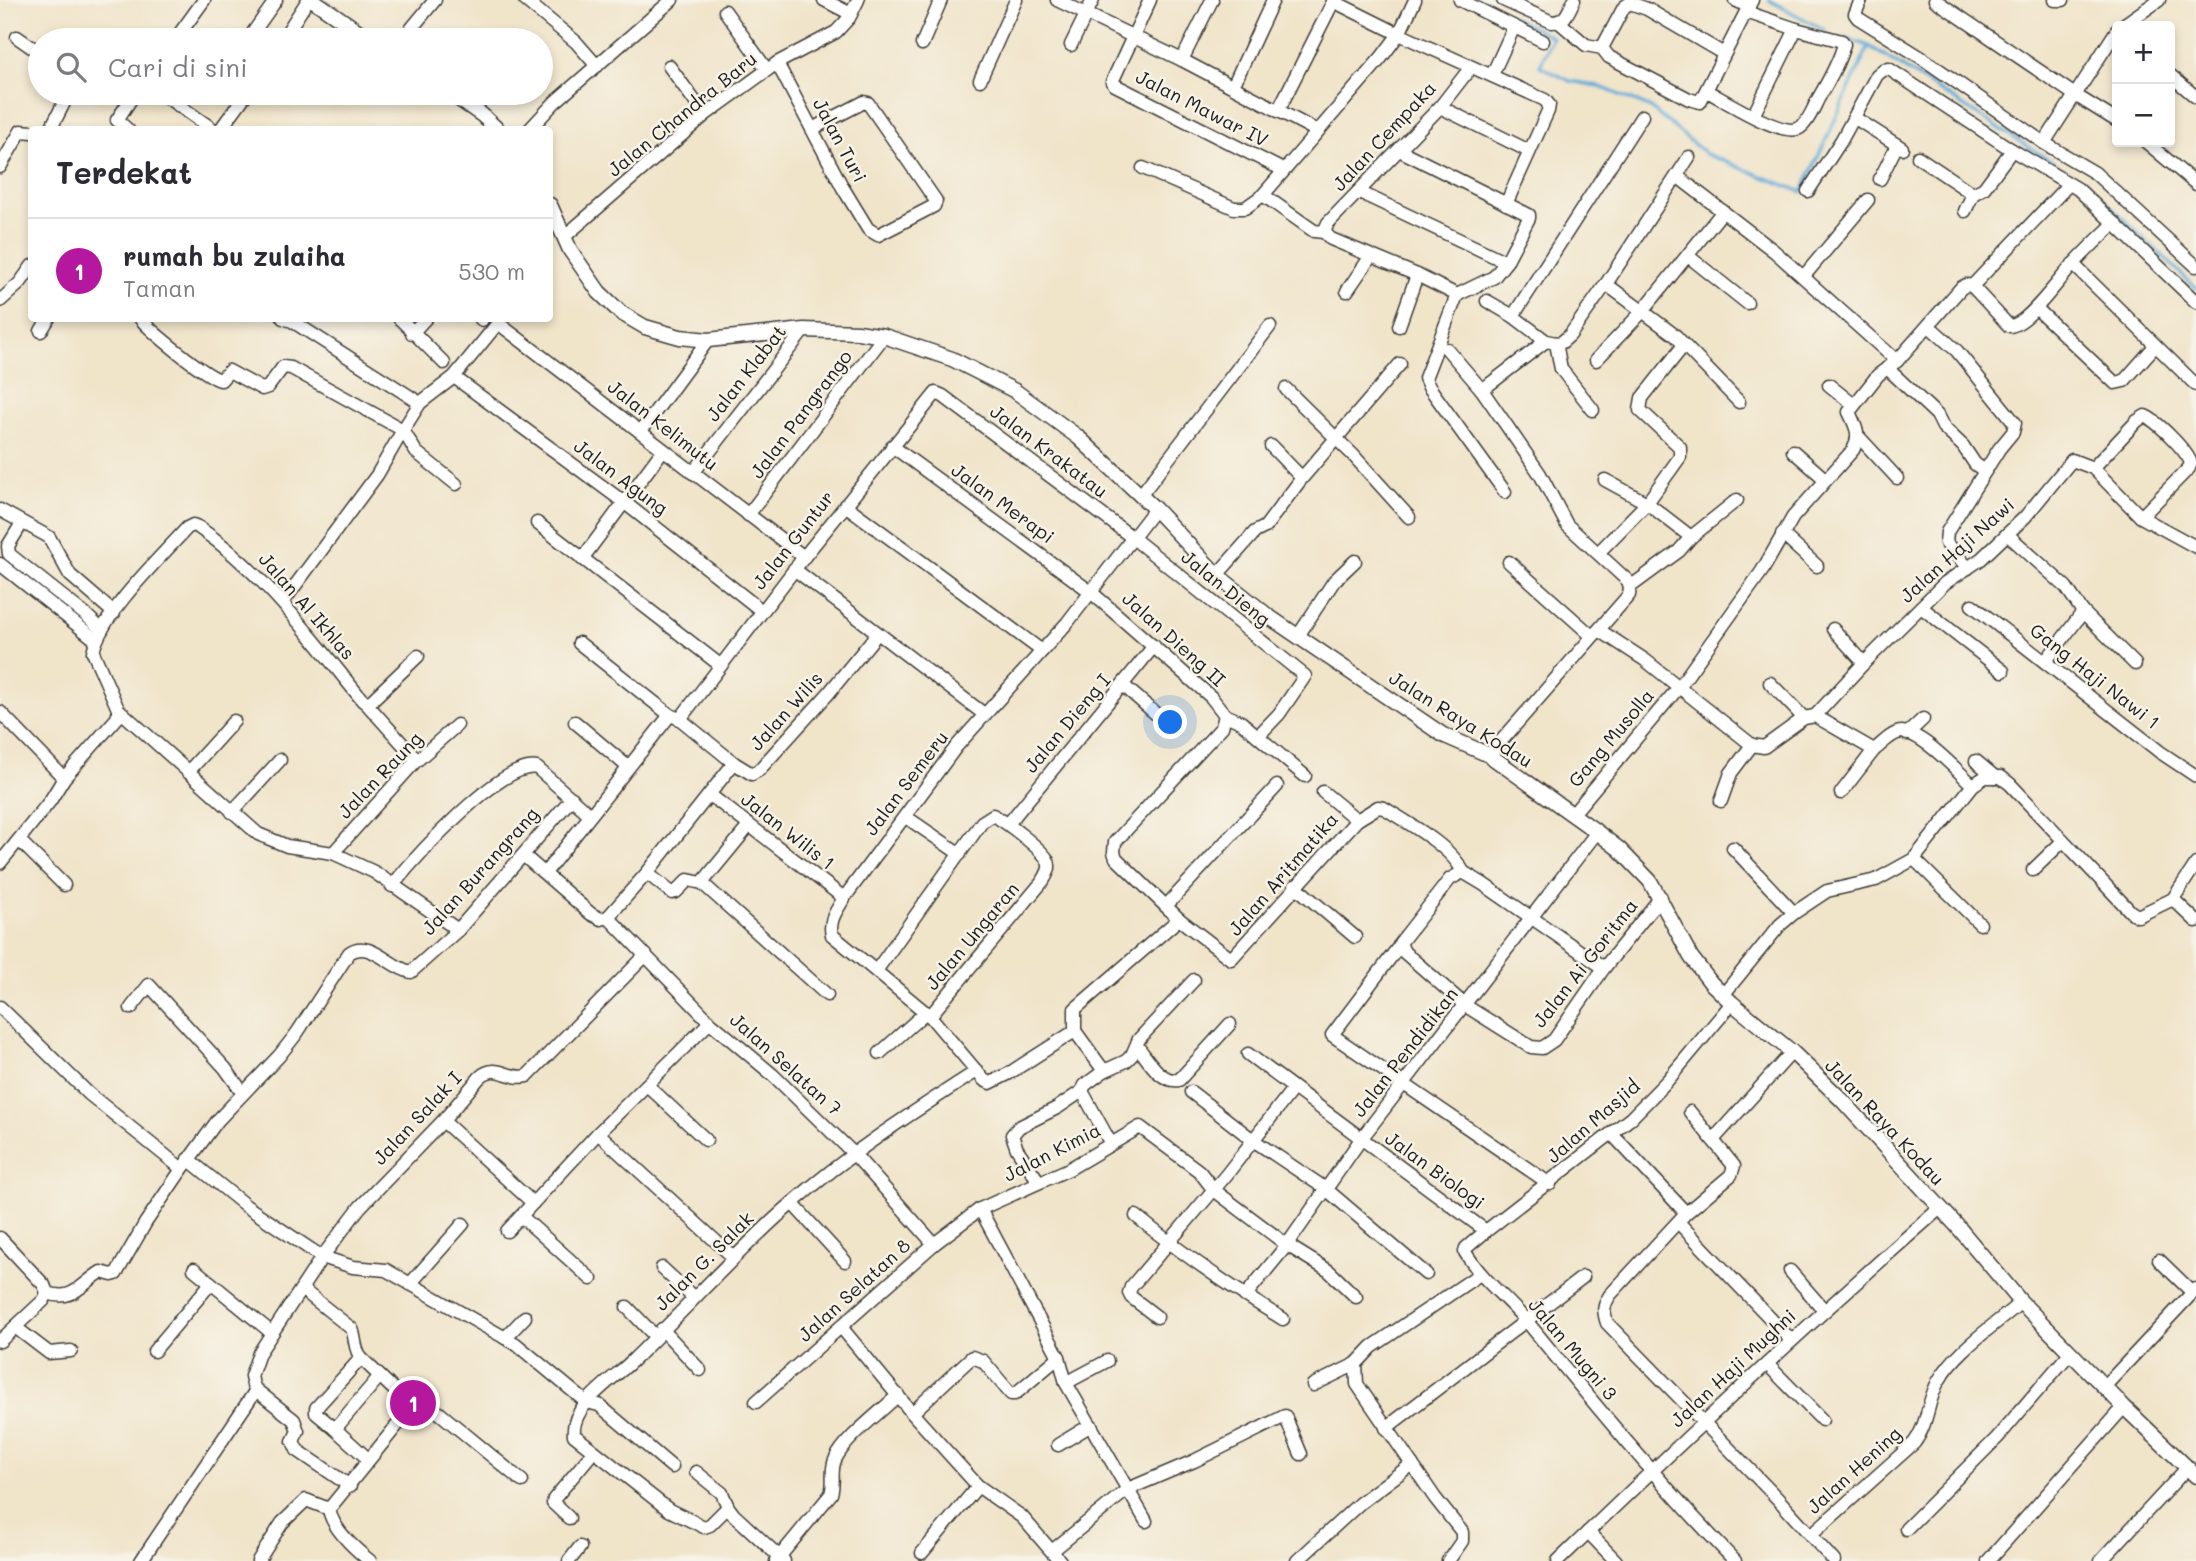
<!DOCTYPE html>
<html lang="id">
<head>
<meta charset="utf-8">
<style>
  :root { --surface:#fff; --page:#f7f7f7; --text:#2b2b33; --muted:#7c7c81; --line:#e1e1e2; --accent:#b5179e }
  body { margin:0; font-family:Mali,sans-serif; background:var(--page); color:var(--text) }
  .controls { position:absolute; right:21px; top:21px; display:grid; overflow:hidden; border-radius:7px; box-shadow:0 4px 10px #0003 }
  .controls button { width:63px; height:63px; display:grid; place-items:center; padding:0; border:0; border-bottom:2px solid var(--line); background:var(--surface); color:var(--text); font:35px sans-serif }
  .you { position:absolute; left:1171px; top:723px; width:24px; height:24px; margin:-18px; border:5px solid #fff; border-radius:50%; background:#1a73e8; box-shadow:0 0 0 10px #1a73e833 }
  .badge { display:grid; place-items:center; width:46px; height:46px; border-radius:50%; background:var(--accent); color:#fff; font-size:23px; font-weight:700 }
  .pin { position:absolute; translate:-50% -50%; border:4px solid #fff; box-shadow:0 2px 7px #0006 }
  .list { margin:0; padding:0; list-style:none }
  h2 { display:flex; justify-content:space-between; align-items:center; height:91px; margin:0; padding:0 28px; font-size:30px }
  h2 small { font-size:23px; font-weight:400; color:var(--muted) }
  .list li { display:grid; grid-template-columns:46px 1fr auto; gap:21px; align-items:center; box-sizing:border-box; height:105px; padding:0 28px; border-top:2px solid var(--line) }
  .list b { display:block; font-size:26px; white-space:nowrap }
  .list p { margin:0; font-size:23px; white-space:nowrap; color:var(--muted) }
  .list em { font-size:23px; font-style:normal; color:var(--muted) }
  .icon { flex:none; width:38px; height:38px; fill:none; stroke:currentColor; stroke-width:2; stroke-linecap:round; stroke-linejoin:round }
  .map { position:relative; flex:none; width:2196px; height:1561px; overflow:hidden }
  .search { position:absolute; background:var(--surface); box-shadow:0 4px 10px #0003; left:28px; top:28px; width:525px; height:77px; display:flex; align-items:center; gap:18px; box-sizing:border-box; padding:0 24px; border-radius:38px; color:var(--muted); font-size:26px }
  .panel { position:absolute; background:var(--surface); box-shadow:0 4px 10px #0003; left:28px; top:126px; width:525px; height:196px; border-radius:7px }
  .map>svg:first-child { display:block }
  .lines { fill:none; stroke-linecap:round; stroke-linejoin:round }
  .stream { stroke:#61abd9; stroke-width:3.5 }
  .minor-casing { stroke:#3c3a36; stroke-width:15 }
  .tertiary-casing { stroke:#3c3a36; stroke-width:17 }
  .minor { stroke:#fff; stroke-width:12 }
  .tertiary { stroke:#fff; stroke-width:14 }
  .labels { text-anchor:middle; stroke-width:5; stroke-linejoin:round; paint-order:stroke }
  .street-label { font-size:19px; fill:#1c1c1c; stroke:#f7f3e8 }
</style>
</head>
<body>
<div class="map">
<svg width="2196" height="1561" viewBox="0 0 2196 1561">
  <rect width="100%" height="100%" fill="#f7f3e8"/>
  <filter id="ink" filterUnits="userSpaceOnUse"><feTurbulence type="fractalNoise" baseFrequency=".0143" numOctaves="2"/><feDisplacementMap in="SourceGraphic" scale="14" xChannelSelector="R" yChannelSelector="G"/><feConvolveMatrix kernelMatrix="1 2 1 2 8 2 1 2 1" color-interpolation-filters="sRGB"/></filter>
  <filter id="wash" filterUnits="userSpaceOnUse"><feTurbulence type="fractalNoise" baseFrequency=".00686" numOctaves="4" result="noise"/><feDisplacementMap in="SourceGraphic" scale="28" xChannelSelector="R" yChannelSelector="G"/><feGaussianBlur stdDeviation="1.57" result="paint"/><feColorMatrix in="noise" values="0 0 0 0 0 0 0 0 0 0 0 0 0 0 0 0 0 1.4 0 .05"/><feComposite in="paint" operator="in"/></filter>
  <g filter="url(#wash)">
    <rect width="100%" height="100%" fill="#f0e4c9"/>
    <g class="lines">
      <g class="stream">
        <path d="M1479 0 1552 37 1540 66 1570 81 1598 86 1649 107 1706 154 1802 192 1869 46"/>
        <path d="M1769 0 1826 31"/>
        <path d="M1846 38 1869 46 2087 184 2196 288"/>
      </g>
    </g>
  </g>
  <g filter="url(#ink)">
    <g class="lines">
      <defs>
        <g id="minor">
          <path d="M525 0 576 42 597 66"/>
          <path d="M824 0 851 14"/>
          <path d="M1057 0 1182 60 1317 131"/>
          <path d="M1150 0 1112 82 1115 85 1283 170"/>
          <path d="M1460 0 1543 41"/>
          <path d="M1503 0 1552 22C1566 22 1568 12 1574 0"/>
          <path d="M1735 0 1749 7"/>
          <path d="M1861 0 1855 14 1858 18 1922 58 2044 143 2095 173 2196 266"/>
          <path d="M1935 0 2075 95 2117 121"/>
          <path d="M2055 0H2063"/>
          <path d="M1333 1 1399 34 1545 100 1549 105 1548 111 1506 204"/>
          <path d="M725 11 767 70"/>
          <path d="M1559 22 1586 45 1602 48"/>
          <path d="M2122 26 2159 0"/>
          <path d="M252 34 276 0"/>
          <path d="M17 37 40 53"/>
          <path d="M175 40 204 0"/>
          <path d="M282 40 308 0"/>
          <path d="M402 40 435 0"/>
          <path d="M922 44 941 0"/>
          <path d="M1071 45 1093 0"/>
          <path d="M1724 54 1647 9 1630 3 1624 7 1602 48 1609 57 1689 99 1700 102 1752 0"/>
          <path d="M1182 60 1212 0"/>
          <path d="M777 63 843 188 868 229 878 235 934 206 936 201 868 103 864 102 812 129"/>
          <path d="M669 66 705 115"/>
          <path d="M1492 75 1514 27"/>
          <path d="M2170 75 2196 97"/>
          <path d="M980 80 1016 0"/>
          <path d="M1233 86 1273 0"/>
          <path d="M1707 91C1724 100 1786 140 1801 127 1809 121 1814 107 1818 99 1828 82 1839 63 1844 44L1842 41 1796 29 1746 12"/>
          <path d="M165 96 214 130"/>
          <path d="M1440 107 1529 151"/>
          <path d="M1278 111 1334 0"/>
          <path d="M1753 116 1796 29"/>
          <path d="M1855 118 1902 148"/>
          <path d="M50 130 66 99 65 93"/>
          <path d="M128 130 117 120 135 93"/>
          <path d="M220 130 247 93"/>
          <path d="M529 130 555 102 672 0"/>
          <path d="M2146 142 2196 184"/>
          <path d="M2044 143 2117 30"/>
          <path d="M1399 150 1529 215V218L1506 262 1494 277 1457 295"/>
          <path d="M1918 157 1973 194 1984 188 2012 150"/>
          <path d="M0 167 21 131 32 132"/>
          <path d="M1143 168 1234 208H1245L1263 195 1381 58 1399 34 1415 0"/>
          <path d="M1677 176 1774 251 1897 361"/>
          <path d="M1880 179 1897 145"/>
          <path d="M1808 191 1841 141 1877 75 1883 70 1889 69 2012 150 2078 189 2196 302"/>
          <path d="M1359 192 1506 262"/>
          <path d="M1263 195 1314 231 1324 232"/>
          <path d="M1965 211 1973 194"/>
          <path d="M1324 232 1328 223 1440 107 1471 67"/>
          <path d="M1324 232 1331 239 1417 275 1457 295"/>
          <path d="M564 237 705 115 777 63 836 32 849 18 858 0"/>
          <path d="M1688 256 1747 303"/>
          <path d="M2073 264 2196 385"/>
          <path d="M1804 276 1868 200"/>
          <path d="M1972 286 2009 326C2027 326 2059 279 2072 266 2085 251 2100 237 2115 223"/>
          <path d="M1347 291 1371 256"/>
          <path d="M1457 295 1425 378 1429 387 1505 492"/>
          <path d="M0 301 20 283 32 266"/>
          <path d="M1487 301 1513 316 1546 341 1556 343 1562 342 1570 335 1606 284 1689 157"/>
          <path d="M2036 308 2115 383 2124 381 2155 346"/>
          <path d="M1513 316 1642 116"/>
          <path d="M140 318C149 330 208 378 221 380L229 371 262 389 268 387 283 367 291 368 403 430 377 475 283 602"/>
          <path d="M283 318 292 321 420 403"/>
          <path d="M399 318 444 363"/>
          <path d="M480 318 482 320"/>
          <path d="M1399 326 1417 275"/>
          <path d="M1929 326 1957 351 2015 423 2013 432 1999 449 1947 532 1946 543 1968 568"/>
          <path d="M41 331 49 318"/>
          <path d="M412 333 426 318"/>
          <path d="M1556 343 1561 369 1593 410"/>
          <path d="M1684 345 1739 402"/>
          <path d="M1447 349 1482 390 1540 474 1567 525 1628 581 1630 587 1629 595 1489 755"/>
          <path d="M1596 360 1642 312 1723 211"/>
          <path d="M1887 368 1937 415 1943 427 1963 446 1975 464 1985 471"/>
          <path d="M454 377 625 503 762 611"/>
          <path d="M1829 385 1854 405"/>
          <path d="M1286 389 1353 455 1409 517"/>
          <path d="M1482 390 1546 341"/>
          <path d="M641 431 708 340"/>
          <path d="M1859 437 1897 478"/>
          <path d="M892 446 1091 592 1211 697 1225 715 1222 727 1115 842 1114 852 1116 858 1179 919 1231 959 1357 820 1378 807 1384 808C1408 823 1452 847 1463 872"/>
          <path d="M1271 446 1302 478"/>
          <path d="M1793 451 1826 480"/>
          <path d="M2093 468 2137 421 2145 416C2157 421 2186 450 2191 463L2189 468 2141 517"/>
          <path d="M693 473 804 330"/>
          <path d="M1605 480 1647 503 1691 537 1679 551 1630 587"/>
          <path d="M456 484 416 452 403 430 420 403 454 377 498 323 804 557"/>
          <path d="M1140 496 1270 326"/>
          <path d="M845 505 1042 651"/>
          <path d="M0 510 49 537 70 575 114 613"/>
          <path d="M748 515 884 336"/>
          <path d="M22 523 8 546 9 554 87 616 102 630"/>
          <path d="M537 523 720 665"/>
          <path d="M1782 534 1817 566"/>
          <path d="M2007 534 2066 587 2083 612 2045 662"/>
          <path d="M1691 537 1737 500"/>
          <path d="M1598 553 1647 503 1680 457V447L1640 410 1642 398 1684 345 1676 336 1606 284"/>
          <path d="M582 559 663 450"/>
          <path d="M1509 562 1592 636"/>
          <path d="M0 564 96 640"/>
          <path d="M794 569 984 714"/>
          <path d="M1217 575 1255 532 1265 527 1302 478 1400 364"/>
          <path d="M1972 605 2160 752 2196 776"/>
          <path d="M1921 607 2003 671"/>
          <path d="M2083 612 2135 664"/>
          <path d="M1833 629 1864 663"/>
          <path d="M1599 630 1645 660 1752 745 1764 747 1804 718 1815 716 1874 750C1881 745 1892 732 1902 732 1923 733 1957 771 1973 785"/>
          <path d="M1298 636 1334 581 1355 561"/>
          <path d="M579 643 670 715 680 719 734 763 752 774 759 770 828 694 877 634"/>
          <path d="M1770 683 1804 718"/>
          <path d="M1123 685 1173 729"/>
          <path d="M365 702 417 760"/>
          <path d="M118 709 258 834 287 846 333 853 374 872 458 930"/>
          <path d="M0 712 64 778"/>
          <path d="M1225 715 1241 722 1305 776"/>
          <path d="M1815 716 1864 663 1945 583 1981 559 2025 517 2072 460 2093 468 2141 517 2196 547"/>
          <path d="M680 719 804 557 936 393 943 396 1133 538 1305 676 1279 714 1258 736"/>
          <path d="M575 722 628 767"/>
          <path d="M1907 734 1923 719"/>
          <path d="M1976 761 1995 777"/>
          <path d="M188 772 234 721"/>
          <path d="M1323 792 1357 820"/>
          <path d="M1841 793 1874 750"/>
          <path d="M710 795 844 898"/>
          <path d="M1721 801 1731 773 1752 745"/>
          <path d="M232 812 280 760"/>
          <path d="M1572 815 1679 687 1762 571 1793 517 1853 450C1861 435 1856 427 1849 412L1878 375 1897 361 1961 288 1966 285 1972 286 1977 281 2069 184"/>
          <path d="M906 817 960 854"/>
          <path d="M1008 824 1154 646"/>
          <path d="M20 841 64 885"/>
          <path d="M1733 848 1794 913"/>
          <path d="M333 853 414 763 457 725"/>
          <path d="M523 855 591 914 601 919 608 917"/>
          <path d="M1914 859 1980 924"/>
          <path d="M0 863 50 801 64 778 118 717V709L93 652C101 614 160 558 187 528L193 525 198 527C265 573 312 639 363 701L370 702 418 656"/>
          <path d="M2033 870 2063 841"/>
          <path d="M545 873 670 715"/>
          <path d="M647 873 672 893 676 892 688 880 702 883 827 995"/>
          <path d="M702 883 749 826"/>
          <path d="M392 886C414 859 503 759 537 768L589 814"/>
          <path d="M1295 886 1355 937"/>
          <path d="M2173 899 2196 864"/>
          <path d="M1166 906 1277 786"/>
          <path d="M608 917 710 1022 773 1075 854 1154 934 1244"/>
          <path d="M608 917 647 873 734 763"/>
          <path d="M1400 945 1332 1035 1550 1184"/>
          <path d="M1604 968 1483 884 1463 872 1450 879 1400 943 1404 952 1466 1006 1531 1047 1542 1048 1554 1040 1604 968 1661 897"/>
          <path d="M876 971 982 822 993 815C1006 822 1040 848 1047 859 1052 867 1047 874 1043 881L930 1016"/>
          <path d="M1723 995 1780 925 1794 913 1827 891 1876 880 1914 859 1973 785 1985 777H2001L2010 784 2131 912 2138 916 2173 899 2196 921"/>
          <path d="M1732 1003 1667 1081 1631 1118 1486 1231 1466 1248 1465 1252C1482 1280 1508 1299 1529 1324 1595 1405 1662 1486 1735 1561"/>
          <path d="M0 1007 89 1094 182 1169 218 1120 279 1056 297 1033 349 953C369 938 390 968 411 972L458 930 572 798"/>
          <path d="M131 1008 149 985 225 1068 243 1093"/>
          <path d="M1075 1031 1008 1074 990 1083 984 1080 930 1016 832 935C828 921 837 910 844 898L956 747 1067 623 1155 509"/>
          <path d="M1075 1031V1009L1179 919"/>
          <path d="M1075 1031 1104 1071 1085 1085 1082 1091 1111 1144"/>
          <path d="M1137 1046C1148 1059 1160 1083 1179 1080L1230 1024"/>
          <path d="M880 1053 926 1012"/>
          <path d="M1248 1054 1486 1231"/>
          <path d="M1104 1071 1126 1061 1132 1055 1139 1039 1194 980"/>
          <path d="M647 1085 706 1140"/>
          <path d="M1191 1092 1253 1140 1326 1189 1426 1274"/>
          <path d="M443 1121 533 1203"/>
          <path d="M598 1133 733 1257"/>
          <path d="M1612 1134 1686 1213 1610 1295C1603 1306 1603 1311 1607 1323L1777 1498 1834 1561"/>
          <path d="M1713 1140 1792 1052"/>
          <path d="M188 1159 246 1206 322 1257 353 1267 386 1270 516 1344 586 1402"/>
          <path d="M1039 1182 1017 1149 1012 1135 1019 1127 1057 1108 1082 1091"/>
          <path d="M792 1203 845 1261"/>
          <path d="M980 1209 1059 1357 1066 1383 1146 1521"/>
          <path d="M1686 1213 1731 1175 1734 1166 1690 1112"/>
          <path d="M521 1216 591 1279"/>
          <path d="M1136 1216C1182 1254 1232 1288 1283 1319"/>
          <path d="M1678 1222 1791 1340"/>
          <path d="M507 1231 598 1133 710 1022"/>
          <path d="M0 1238 44 1285 47 1293 44 1300 0 1341"/>
          <path d="M2159 1260 2193 1293"/>
          <path d="M662 1268 694 1298"/>
          <path d="M194 1269 272 1333"/>
          <path d="M1790 1271 1824 1310"/>
          <path d="M410 1284 463 1224"/>
          <path d="M303 1290 352 1329C356 1339 354 1349 361 1358L412 1407"/>
          <path d="M47 1293C73 1302 80 1285 101 1272L112 1275 116 1274 146 1222 182 1169"/>
          <path d="M1245 1296 1287 1245 1361 1139 1597 832"/>
          <path d="M627 1307 655 1336"/>
          <path d="M1157 1317 1131 1297 1129 1293 1131 1287 1227 1174 1292 1090"/>
          <path d="M15 1327 49 1353 71 1351"/>
          <path d="M841 1327 912 1413 978 1486 1022 1517 1060 1561"/>
          <path d="M662 1329 700 1370"/>
          <path d="M505 1338 525 1317"/>
          <path d="M154 1351 211 1283"/>
          <path d="M361 1358 316 1408V1413L335 1429 379 1377"/>
          <path d="M1767 1364 1822 1420"/>
          <path d="M1066 1383 1107 1361"/>
          <path d="M1313 1385 1356 1364"/>
          <path d="M2104 1387 2196 1289"/>
          <path d="M586 1402 599 1405 672 1467"/>
          <path d="M756 1402 934 1244 980 1209 1069 1169 1140 1127 1199 1171 1214 1190 1287 1245 1329 1271 1356 1297"/>
          <path d="M912 1413 972 1357 983 1361 1011 1394H1015L1059 1357"/>
          <path d="M1386 1428 1583 1277"/>
          <path d="M335 1429 368 1459"/>
          <path d="M1058 1445 1091 1425"/>
          <path d="M696 1472 722 1493 728 1507 734 1515 784 1561"/>
          <path d="M350 1486 297 1450 293 1441 298 1431 294 1420 256 1390 253 1385 251 1376 259 1353 322 1257 360 1207 443 1121 480 1077C497 1062 509 1081 527 1076L646 955"/>
          <path d="M728 1507 710 1525 704 1527 669 1510 574 1435C570 1406 612 1380 631 1362 685 1310 734 1254 790 1205 848 1154 913 1112 977 1071"/>
          <path d="M329 1509 412 1407 423 1403 431 1406 522 1481"/>
          <path d="M329 1509C332 1528 355 1549 370 1561"/>
          <path d="M569 1518 553 1503 554 1499 594 1451"/>
          <path d="M1906 1529 1997 1438 2070 1353"/>
          <path d="M1588 1532 1616 1561"/>
          <path d="M1811 1535 1914 1443C1928 1425 1927 1402 1938 1382 1956 1350 1994 1326 2021 1302"/>
          <path d="M1052 1551 1128 1489 1194 1461 1285 1416 1301 1454"/>
          <path d="M922 1553 978 1486"/>
          <path d="M141 1561 256 1390"/>
          <path d="M258 1561 282 1523 303 1503 306 1500 329 1509"/>
          <path d="M569 1561 580 1547"/>
          <path d="M776 1561 831 1494C835 1482 830 1472 835 1460 845 1438 880 1413 898 1395"/>
          <path d="M1297 1561 1360 1503 1412 1464"/>
          <path d="M1448 1561 1462 1541V1532L1435 1498 1357 1384 1356 1364 1372 1347 1480 1274"/>
          <path d="M1558 1561C1682 1441 1809 1323 1939 1209"/>
          <path d="M1988 1561 2124 1407"/>
          <path d="M2101 1561 2187 1468"/>
        </g>
        <g id="tertiary">
          <path d="M313 0 371 40"/>
          <path d="M450 93 482 115 498 130"/>
          <path d="M550 205 570 250 599 292 621 313 645 327 680 337 708 340 804 330 858 332 884 336 952 359 1015 391 1078 437 1155 509 1217 575 1268 616 1443 735 1489 755 1597 832 1619 849 1650 881 1691 957 1711 983 1732 1003 1792 1052 1842 1100 1958 1227 2021 1302 2124 1407 2196 1476"/>
        </g>
      </defs>
      <use href="#minor" class="minor-casing"/>
      <use href="#tertiary" class="tertiary-casing"/>
      <use href="#minor" class="minor"/>
      <use href="#tertiary" class="tertiary"/>
    </g>
  </g>
  <g class="labels">
    <g class="street-label">
      <text transform="translate(1202 108) rotate(27)" y="7">Jalan Mawar IV</text>
      <text transform="translate(682 114) rotate(-39)" y="7">Jalan Chandra Baru</text>
      <text transform="translate(1384 136) rotate(-47)" y="7">Jalan Cempaka</text>
      <text transform="translate(840 140) rotate(62)" y="7">Jalan Turi</text>
      <text transform="translate(746 373) rotate(-52)" y="7">Jalan Klabat</text>
      <text transform="translate(801 414) rotate(-53)" y="7">Jalan Pangrango</text>
      <text transform="translate(663 425) rotate(38)" y="7">Jalan Kelimutu</text>
      <text transform="translate(1049 451) rotate(37)" y="7">Jalan Krakatau</text>
      <text transform="translate(621 477) rotate(37)" y="7">Jalan Agung</text>
      <text transform="translate(1003 503) rotate(36)" y="7">Jalan Merapi</text>
      <text transform="translate(793 540) rotate(-52)" y="7">Jalan Guntur</text>
      <text transform="translate(1957 550) rotate(-42)" y="7">Jalan Haji Nawi</text>
      <text transform="translate(1226 588) rotate(39)" y="7">Jalan Dieng</text>
      <text transform="translate(307 606) rotate(49)" y="7">Jalan Al Ikhlas</text>
      <text transform="translate(1174 639) rotate(42)" y="7">Jalan Dieng II</text>
      <text transform="translate(2095 676) rotate(38)" y="7">Gang Haji Nawi 1</text>
      <text transform="translate(786 711) rotate(-48)" y="7">Jalan Wilis</text>
      <text transform="translate(1461 719) rotate(32)" y="7">Jalan Raya Kodau</text>
      <text transform="translate(1067 723) rotate(-50)" y="7">Jalan Dieng I</text>
      <text transform="translate(1611 738) rotate(-50)" y="7">Gang Musolla</text>
      <text transform="translate(380 775) rotate(-46)" y="7">Jalan Raung</text>
      <text transform="translate(906 783) rotate(-53)" y="7">Jalan Semeru</text>
      <text transform="translate(788 831) rotate(38)" y="7">Jalan Wilis 1</text>
      <text transform="translate(480 871) rotate(-48)" y="7">Jalan Burangrang</text>
      <text transform="translate(1283 874) rotate(-49)" y="7">Jalan Aritmatika</text>
      <text transform="translate(972 936) rotate(-50)" y="7">Jalan Ungaran</text>
      <text transform="translate(1585 963) rotate(-52)" y="7">Jalan Ai Goritma</text>
      <text transform="translate(1405 1052) rotate(-52)" y="7">Jalan Pendidikan</text>
      <text transform="translate(786 1064) rotate(42)" y="7">Jalan Selatan 7</text>
      <text transform="translate(417 1118) rotate(-47)" y="7">Jalan Salak I</text>
      <text transform="translate(1593 1121) rotate(-41)" y="7">Jalan Masjid</text>
      <text transform="translate(1885 1122) rotate(47)" y="7">Jalan Raya Kodau</text>
      <text transform="translate(1052 1152) rotate(-27)" y="7">Jalan Kimia</text>
      <text transform="translate(1435 1170) rotate(36)" y="7">Jalan Biologi</text>
      <text transform="translate(704 1261) rotate(-45)" y="7">Jalan G. Salak</text>
      <text transform="translate(854 1290) rotate(-42)" y="7">Jalan Selatan 8</text>
      <text transform="translate(1573 1349) rotate(50)" y="7">Jalan Mugni 3</text>
      <text transform="translate(1733 1368) rotate(-43)" y="7">Jalan Haji Mughni</text>
      <text transform="translate(1854 1470) rotate(-42)" y="7">Jalan Hening</text>
    </g>
  </g>
</svg>
<div class="controls">
<button>+</button>
<button>−</button>
</div>
<div class="you"></div>
<div class="pin badge" style="left:413px;top:1403px">1</div>
<div class="search"><svg class="icon" aria-label="search" viewBox="0 0 24 24"><circle cx="10" cy="10" r="6"/><path d="M15 15l6 6"/></svg>Cari di sini</div>
<section class="panel">
<h2>Terdekat<small></small></h2>
<ul class="list">
<li><span class="badge">1</span><div><b>rumah bu zulaiha</b><p>Taman</p></div><em>530 m</em></li>
</ul>
</section>
</div>
</body>
</html>
